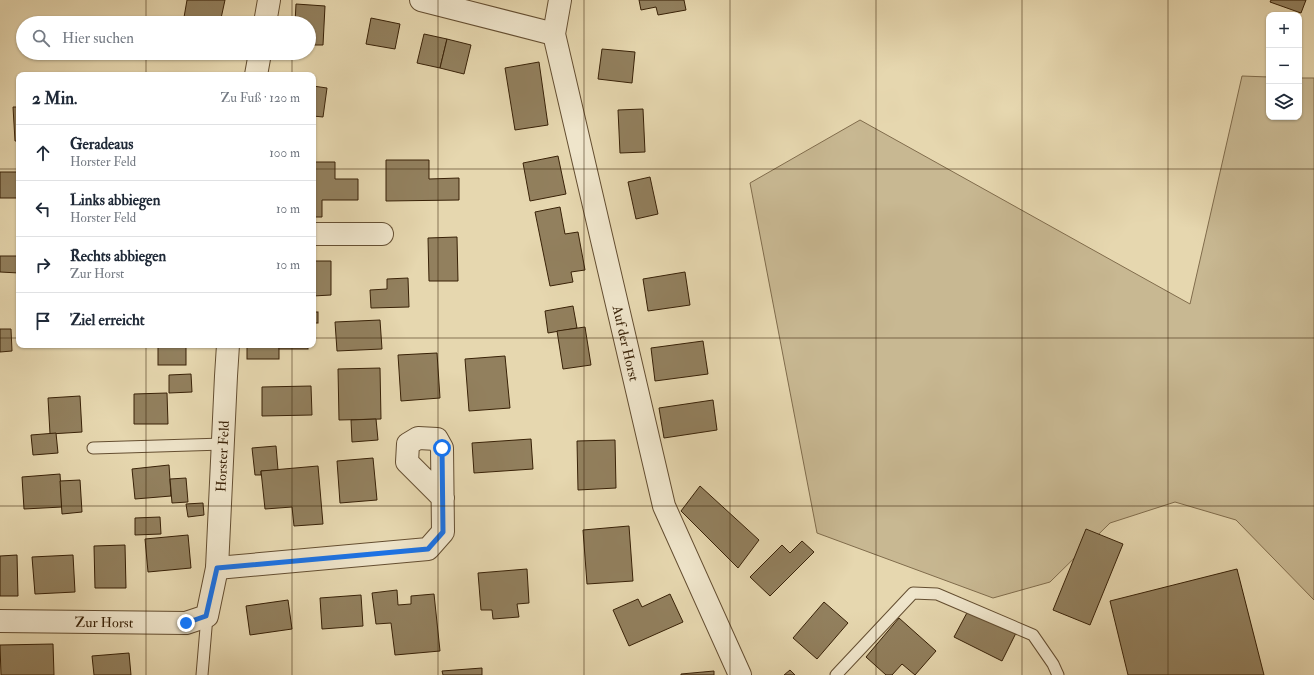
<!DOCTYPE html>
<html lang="de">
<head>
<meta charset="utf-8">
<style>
  :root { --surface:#fff; --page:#f6f6f7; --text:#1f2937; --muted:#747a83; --line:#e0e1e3 }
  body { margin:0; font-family:"IM FELL Double Pica",serif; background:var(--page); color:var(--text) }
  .controls { position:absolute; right:12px; top:12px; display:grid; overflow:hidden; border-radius:8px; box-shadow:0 1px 3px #0004 }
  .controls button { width:36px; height:36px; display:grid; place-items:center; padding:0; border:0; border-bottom:1px solid var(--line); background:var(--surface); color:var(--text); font:20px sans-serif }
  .stop { position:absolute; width:12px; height:12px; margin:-9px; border:3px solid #1a73e8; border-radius:50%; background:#fff }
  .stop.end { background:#1a73e8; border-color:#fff; box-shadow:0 1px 4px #0008 }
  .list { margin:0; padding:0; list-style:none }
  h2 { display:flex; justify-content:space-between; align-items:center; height:52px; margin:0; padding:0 16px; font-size:17px }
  h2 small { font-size:13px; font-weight:400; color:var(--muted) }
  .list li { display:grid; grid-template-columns:26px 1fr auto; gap:12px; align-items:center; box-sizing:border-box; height:56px; padding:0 16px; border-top:1px solid var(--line) }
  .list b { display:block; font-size:15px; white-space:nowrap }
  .list p { margin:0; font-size:13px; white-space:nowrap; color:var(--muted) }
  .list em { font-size:13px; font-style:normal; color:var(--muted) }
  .icon { flex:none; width:22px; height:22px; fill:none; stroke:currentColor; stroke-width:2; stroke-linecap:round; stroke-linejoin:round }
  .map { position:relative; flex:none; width:1314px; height:675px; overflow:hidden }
  .search { position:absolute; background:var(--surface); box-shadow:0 1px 3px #0004; left:16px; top:16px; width:300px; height:44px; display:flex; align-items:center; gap:10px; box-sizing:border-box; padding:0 14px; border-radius:22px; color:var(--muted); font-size:15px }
  .panel { position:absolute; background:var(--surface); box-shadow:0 1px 3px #0004; left:16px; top:72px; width:300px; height:276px; border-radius:8px }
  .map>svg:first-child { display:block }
  .green { fill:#c8b892; stroke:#806c4c }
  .building { fill:#92805e; stroke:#382107 }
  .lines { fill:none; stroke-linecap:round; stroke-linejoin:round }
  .lane-casing { stroke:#644e31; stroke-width:13 }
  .street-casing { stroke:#644e31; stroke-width:24 }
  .lane { stroke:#efe5cb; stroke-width:11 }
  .street { stroke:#efe5cb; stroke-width:22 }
  .route { stroke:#1a73e8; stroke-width:5 }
  .grid { fill:none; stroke:#382107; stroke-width:1; stroke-opacity:0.55 }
  .labels { text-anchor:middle; stroke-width:4; stroke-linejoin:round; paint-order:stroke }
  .street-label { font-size:14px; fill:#382107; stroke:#efe5cb }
</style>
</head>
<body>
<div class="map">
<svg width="1314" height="675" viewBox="0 0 1314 675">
  <rect width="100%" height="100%" fill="#e6d7af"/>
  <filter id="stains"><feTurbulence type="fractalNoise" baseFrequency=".005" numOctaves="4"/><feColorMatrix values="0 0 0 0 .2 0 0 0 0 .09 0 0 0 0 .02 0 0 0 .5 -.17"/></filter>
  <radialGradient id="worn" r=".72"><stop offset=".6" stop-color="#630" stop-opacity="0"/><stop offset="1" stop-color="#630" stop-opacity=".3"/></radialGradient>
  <path class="green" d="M1242 76 1269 77V117H1299V78H1314V600L1236 520 1175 502 1110 523 1050 582 993 598 817 533 750 183 860 120 1190 304Z"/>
  <g class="building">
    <path d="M187 0H225L220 23H183Z"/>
    <path d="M639 0H684L686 10 658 15 656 7 641 10Z"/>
    <path d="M1271 0H1306L1301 13 1270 2Z"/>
    <path d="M296 4 325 6 323 45H309V23H295Z"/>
    <path d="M371 18 400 24 395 49 366 44Z"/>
    <path d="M424 34 447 39 440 68 417 63Z"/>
    <path d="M447 39 471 45 464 74 440 68Z"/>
    <path d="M602 49 635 52 632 83 598 79Z"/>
    <path d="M539 62 548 125 515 130 505 68Z"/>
    <path d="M313 86 327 88 323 117 313 116Z"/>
    <path d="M13 107H19V141H15Z"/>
    <path d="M643 109 645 152 620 153 618 110Z"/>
    <path d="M558 156 566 194 530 201 523 163Z"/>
    <path d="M386 160H429V179L459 178V200L386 201Z"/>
    <path d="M313 162H335V179H358V200H322V217H313Z"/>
    <rect x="0" y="172" width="19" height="26"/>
    <path d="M650 177 658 214 636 219 628 182Z"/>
    <path d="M560 207 565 234 578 232 585 270 571 272 573 282 550 286 535 212Z"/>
    <path d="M457 237 458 281H429L428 238Z"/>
    <path d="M0 256H19V273L0 272Z"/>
    <path d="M313 261H331V295L313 296Z"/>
    <path d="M685 272 690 305 648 311 643 279Z"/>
    <path d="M408 278 409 307 371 308 370 290 387 289V279Z"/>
    <path d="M573 306 577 328 548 333 545 311Z"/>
    <rect x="313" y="312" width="5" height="11"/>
    <path d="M380 320 382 349 337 351 335 322Z"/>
    <path d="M585 327 591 365 563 369 557 331Z"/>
    <path d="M0 329H11L12 351 0 352Z"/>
    <path d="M703 341 708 374 655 381 651 348Z"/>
    <rect x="158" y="345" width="28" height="20"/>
    <rect x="247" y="345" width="32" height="14"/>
    <rect x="279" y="345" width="29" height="4"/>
    <path d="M437 353 440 398 401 401 398 355Z"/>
    <path d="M505 356 510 408 469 411 465 359Z"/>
    <path d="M380 368 381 419 339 420 338 369Z"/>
    <path d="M191 374 192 392 169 393V375Z"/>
    <path d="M311 386 312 415 262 416V387Z"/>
    <path d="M167 393 168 424H134V394Z"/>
    <path d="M80 396 82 432 50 434 48 398Z"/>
    <path d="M713 400 717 430 664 438 659 408Z"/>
    <path d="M376 419 378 440 352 442 351 420Z"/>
    <path d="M56 433 58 453 33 455 31 435Z"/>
    <path d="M531 439 533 469 474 473 472 443Z"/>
    <path d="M615 440 616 488 578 490 577 441Z"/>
    <path d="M276 446 278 470 261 471V475H255L252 448Z"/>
    <path d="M373 458 377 500 340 503 337 461Z"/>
    <path d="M169 465 171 496 135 499 132 469Z"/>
    <path d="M318 466 323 524 294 526 292 507 265 509 261 471Z"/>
    <path d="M60 474 62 507 24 509 22 477Z"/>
    <path d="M186 478 188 502 172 503 170 479Z"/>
    <path d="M80 480 82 512 62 514 60 481Z"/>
    <path d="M700 486 759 540 738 568 681 511Z"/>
    <path d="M203 503 204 515 188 517 186 504Z"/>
    <path d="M160 517 161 534 135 535V518Z"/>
    <path d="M629 526 633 581 587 584 583 530Z"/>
    <path d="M1086 529 1123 544 1090 625 1053 610Z"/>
    <path d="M188 535 191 568 148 572 145 539Z"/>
    <path d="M802 541 814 552 770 596 750 577 782 545 790 553Z"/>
    <path d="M125 545 126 588H95L94 546Z"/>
    <path d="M17 555 18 596H0V556Z"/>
    <path d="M73 555 75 592 35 594 32 557Z"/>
    <path d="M527 569 529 603 517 604 519 617 493 619 492 610H481L478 573Z"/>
    <path d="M1237 569 1264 675H1128L1110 601Z"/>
    <path d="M397 590 398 605 411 604V596L434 594 440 651 395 655 391 623 376 624 372 593Z"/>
    <path d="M670 594 683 622 629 646 613 610 638 599 642 607Z"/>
    <path d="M361 595 363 626 322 629 320 598Z"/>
    <path d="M288 600 292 629 250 635 246 606Z"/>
    <path d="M824 602 848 623 817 659 793 638Z"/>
    <path d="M969 609 1016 633 1002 661 954 637Z"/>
    <path d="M899 618 936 651 915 675 902 664 892 675H886L866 657Z"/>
    <path d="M53 644 54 675H1L0 645Z"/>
    <path d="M129 653 131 675H94L92 656Z"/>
    <path d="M482 668V675H443L442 671Z"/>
    <path d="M790 670 795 675H784Z"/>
    <path d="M714 671V675H681V674Z"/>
  </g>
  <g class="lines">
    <defs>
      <g id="lane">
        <path d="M93 448 223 444"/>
        <path d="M202 675 207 616"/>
        <path d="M836 675 913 593 937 594 1033 635 1053 664 1058 675"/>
      </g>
      <g id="street">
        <path d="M421 0 554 34"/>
        <path id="s1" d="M560 0 554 34 664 506 740 675"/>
        <path d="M265 23 269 0"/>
        <path d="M256 75 260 53"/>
        <path d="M313 234H382"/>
        <path d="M217 568 428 549 443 532 442 448 437 439 418 438 408 444 407 462 443 498"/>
        <path id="s2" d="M0 621 186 623 207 616 217 568 226 376 228 345"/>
      </g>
    </defs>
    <use href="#lane" class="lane-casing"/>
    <use href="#street" class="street-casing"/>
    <use href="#lane" class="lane"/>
    <use href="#street" class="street"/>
  </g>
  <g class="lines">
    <path class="route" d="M186 623 206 616 217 568 428 549 443 532 442 448"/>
  </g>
  <path class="grid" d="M146 0V23M292 0V23M438 0V675M584 0V675M730 0V675M876 0V675M1022 0V675M1168 0V675M146 53V75M292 53V75M0 169H19M313 169H1314M0 338H19M313 338H1314M146 345V675M292 345V675M0 506H1314"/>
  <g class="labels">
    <g class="street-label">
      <text dy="5" stroke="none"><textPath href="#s1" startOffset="352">Auf der Horst</textPath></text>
      <text dy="5" stroke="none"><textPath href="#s2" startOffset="369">Horster Feld</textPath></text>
      <text dy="5" stroke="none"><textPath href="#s2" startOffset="104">Zur Horst</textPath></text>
    </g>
  </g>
  <rect width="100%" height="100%" filter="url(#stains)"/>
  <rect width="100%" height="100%" fill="url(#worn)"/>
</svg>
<div class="controls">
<button>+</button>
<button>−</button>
<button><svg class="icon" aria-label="layers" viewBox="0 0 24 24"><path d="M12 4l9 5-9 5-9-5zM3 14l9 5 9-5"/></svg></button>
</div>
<div class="stop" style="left:442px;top:448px"></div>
<div class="stop end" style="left:186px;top:623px"></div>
<div class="search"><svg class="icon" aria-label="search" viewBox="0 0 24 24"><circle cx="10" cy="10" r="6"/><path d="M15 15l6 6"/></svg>Hier suchen</div>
<section class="panel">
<h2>2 Min.<small>Zu Fuß · 120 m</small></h2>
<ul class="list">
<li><svg class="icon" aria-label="ahead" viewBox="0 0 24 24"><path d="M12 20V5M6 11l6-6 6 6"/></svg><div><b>Geradeaus</b><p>Horster Feld</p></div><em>100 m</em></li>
<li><svg class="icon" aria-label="left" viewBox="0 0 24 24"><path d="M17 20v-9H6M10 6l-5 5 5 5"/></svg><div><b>Links abbiegen</b><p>Horster Feld</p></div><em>10 m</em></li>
<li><svg class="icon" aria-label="right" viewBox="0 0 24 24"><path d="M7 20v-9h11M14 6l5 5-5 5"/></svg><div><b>Rechts abbiegen</b><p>Zur Horst</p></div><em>10 m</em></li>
<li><svg class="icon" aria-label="arrive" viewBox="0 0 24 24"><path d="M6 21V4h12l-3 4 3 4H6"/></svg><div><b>Ziel erreicht</b></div></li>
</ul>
</section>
</div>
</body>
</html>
